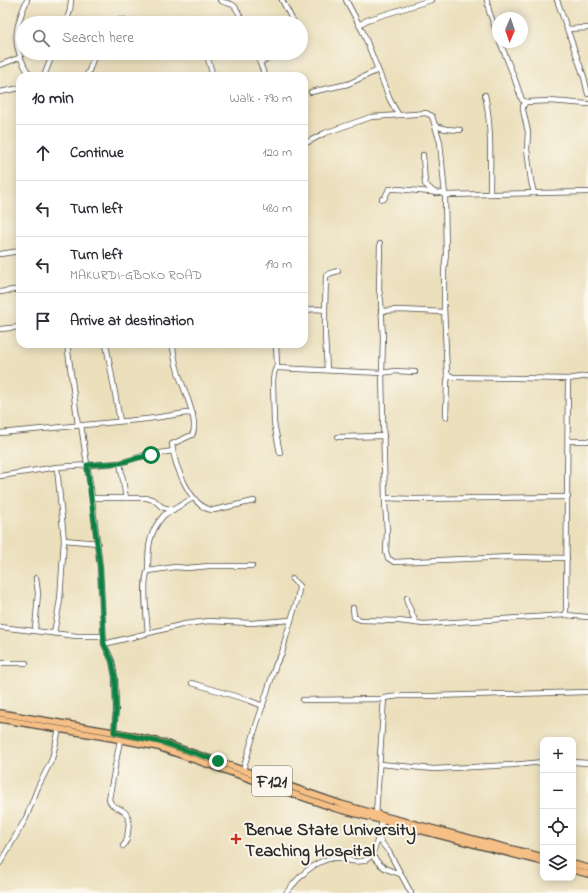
<!DOCTYPE html>
<html lang="en">
<head>
<meta charset="utf-8">
<style>
  :root { --surface:#fff; --page:#f7f7f7; --text:#2b2b33; --muted:#7c7c81; --line:#e1e1e2 }
  body { margin:0; font-family:"Indie Flower",sans-serif; background:var(--page); color:var(--text) }
  .controls { position:absolute; right:12px; bottom:12px; display:grid; overflow:hidden; border-radius:8px; box-shadow:0 2px 10px #0003 }
  .controls button { width:36px; height:36px; display:grid; place-items:center; padding:0; border:0; border-bottom:1px solid var(--line); background:var(--surface); color:var(--text); font:20px sans-serif }
  .compass { position:absolute; left:492px; top:12px; width:36px; height:36px; border-radius:50%; background:var(--surface); box-shadow:0 2px 10px #0003; rotate:182deg }
  .stop { position:absolute; width:12px; height:12px; margin:-9px; border:3px solid #0b8043; border-radius:50%; background:#fff }
  .stop.end { background:#0b8043; border-color:#fff; box-shadow:0 1px 4px #0008 }
  .list { margin:0; padding:0; list-style:none }
  h2 { display:flex; justify-content:space-between; align-items:center; height:52px; margin:0; padding:0 16px; font-size:17px }
  h2 small { font-size:13px; font-weight:400; color:var(--muted) }
  .list li { display:grid; grid-template-columns:26px 1fr auto; gap:12px; align-items:center; box-sizing:border-box; height:56px; padding:0 16px; border-top:1px solid var(--line) }
  .list b { display:block; font-size:15px; white-space:nowrap }
  .list p { margin:0; font-size:13px; white-space:nowrap; color:var(--muted) }
  .list em { font-size:13px; font-style:normal; color:var(--muted) }
  .icon { flex:none; width:22px; height:22px; fill:none; stroke:currentColor; stroke-width:2; stroke-linecap:round; stroke-linejoin:round }
  .map { position:relative; flex:none; width:588px; height:893px; overflow:hidden }
  .search { position:absolute; background:var(--surface); box-shadow:0 2px 10px #0003; left:16px; top:16px; width:292px; height:44px; display:flex; align-items:center; gap:10px; box-sizing:border-box; padding:0 14px; border-radius:22px; color:var(--muted); font-size:15px }
  .panel { position:absolute; background:var(--surface); box-shadow:0 2px 10px #0003; left:16px; top:72px; width:292px; height:276px; border-radius:12px }
  .map>svg:first-child { display:block }
  .lines { fill:none; stroke-linecap:round; stroke-linejoin:round }
  .minor-casing { stroke:#484641; stroke-width:6 }
  .major-casing { stroke:#484641; stroke-width:8 }
  .minor { stroke:#fff; stroke-width:4.5 }
  .major { stroke:#f5bf86; stroke-width:5.5 }
  .route { stroke:#0b8043; stroke-width:5 }
  .poi-dot { fill:#c8321e; stroke:#fbf7ec; stroke-width:1.5 }
  .labels { text-anchor:middle; stroke-width:4; stroke-linejoin:round; paint-order:stroke }
  .shield { fill:#fbf7ec; stroke:#696865; stroke-width:1 }
  .shield-label { font-size:17px; font-weight:bold; fill:#2b2b2b }
  .poi-label { font-size:18px; font-weight:bold; fill:#2b2b2b; stroke:#fbf7ec; text-anchor:start }
</style>
</head>
<body>
<div class="map">
<svg width="588" height="893" viewBox="0 0 588 893">
  <rect width="100%" height="100%" fill="#fbf7ec"/>
  <filter id="ink" filterUnits="userSpaceOnUse"><feTurbulence type="fractalNoise" baseFrequency=".025" numOctaves="2"/><feDisplacementMap in="SourceGraphic" scale="8" xChannelSelector="R" yChannelSelector="G"/><feConvolveMatrix kernelMatrix="1 2 1 2 8 2 1 2 1" color-interpolation-filters="sRGB"/></filter>
  <filter id="wash" filterUnits="userSpaceOnUse"><feTurbulence type="fractalNoise" baseFrequency=".012" numOctaves="4" result="noise"/><feDisplacementMap in="SourceGraphic" scale="16" xChannelSelector="R" yChannelSelector="G"/><feGaussianBlur stdDeviation="0.9" result="paint"/><feColorMatrix in="noise" values="0 0 0 0 0 0 0 0 0 0 0 0 0 0 0 0 0 1.4 0 .05"/><feComposite in="paint" operator="in"/></filter>
  <g filter="url(#wash)">
    <rect width="100%" height="100%" fill="#ebdfbc"/>
  </g>
  <g filter="url(#ink)">
    <g class="lines">
      <defs>
        <g id="minor">
          <path d="M27 0C13 31 12 47 30 76"/>
          <path d="M220 0C224 4 228 2 233 5 238 8 240 18 243 23"/>
          <path d="M282 0 294 23"/>
          <path d="M346 0 363 32 390 100 398 114"/>
          <path d="M487 0 489 11 498 36"/>
          <path d="M557 0 584 77 588 94"/>
          <path d="M66 23 70 10 71 0"/>
          <path d="M109 23 114 20H130"/>
          <path d="M359 25 367 20 431 0"/>
          <path d="M567 29 588 28"/>
          <path d="M500 42 514 77 522 100 526 102 550 101 588 104"/>
          <path d="M256 53 265 76"/>
          <path d="M208 59 213 76"/>
          <path d="M260 63 278 53"/>
          <path d="M0 65 21 57"/>
          <path d="M44 76 53 53"/>
          <path d="M86 76 89 71 95 53"/>
          <path d="M0 92 20 88"/>
          <path d="M311 92 348 84 378 70"/>
          <path d="M485 95C492 128 490 161 490 194"/>
          <path d="M526 102 523 106V110L528 132 527 149 531 181 534 193"/>
          <path d="M435 126 446 129 460 130"/>
          <path d="M304 144 325 133 371 117 415 114 426 113 432 116 440 142 445 195 446 254 444 271V306L447 374 453 377 568 379 588 376"/>
          <path d="M423 155 425 184 435 193"/>
          <path d="M382 199H384L389 189H398L441 193 445 195 588 192"/>
          <path d="M380 244 379 290 381 301 383 338 382 373 385 503 387 531 386 552 388 558 394 562 511 557 567 558"/>
          <path d="M0 254 20 251"/>
          <path d="M0 292 20 289"/>
          <path d="M304 310 317 309 325 310V336L327 370"/>
          <path d="M325 310 326 276 331 273 338 271"/>
          <path d="M381 311 400 310 444 312"/>
          <path d="M0 329 20 327"/>
          <path d="M67 344 78 425"/>
          <path d="M106 344 120 421"/>
          <path d="M173 344C173 354 176 365 179 375 183 388 200 423 192 435L172 444C174 464 191 510 214 510L254 501"/>
          <path d="M276 344 277 365 274 373 273 381 274 423 280 453"/>
          <path d="M277 368 382 373 395 371 415 372"/>
          <path d="M568 379 566 615 588 617"/>
          <path d="M446 417 447 382 448 376"/>
          <path d="M81 425 91 490 100 567 104 644 112 661 115 677 116 710 114 732"/>
          <path d="M0 433 147 419 187 413 193 414"/>
          <path d="M338 437 384 436"/>
          <path d="M568 441H588"/>
          <path d="M120 463 126 498"/>
          <path d="M0 476 57 467"/>
          <path d="M92 498H147L154 500 162 507 173 510"/>
          <path d="M385 498 414 499 568 497"/>
          <path d="M64 540 98 543"/>
          <path d="M148 571C148 548 148 533 164 515L193 498"/>
          <path d="M407 598V602L416 623"/>
          <path d="M353 608 354 617 361 620 399 621 424 624 566 615"/>
          <path d="M0 627 77 636H103"/>
          <path d="M35 630 38 593 36 578"/>
          <path d="M54 633 60 600 64 540 57 467 120 463 142 456 173 451"/>
          <path d="M148 633C147 621 142 580 148 571L175 567 187 568 209 566H252"/>
          <path d="M104 644 185 624 209 621 251 623 291 620"/>
          <path d="M0 663H26"/>
          <path d="M192 683 248 700 263 706"/>
          <path d="M303 700 384 699"/>
          <path d="M120 740 109 799C112 813 133 803 128 831 127 837 128 842 123 846"/>
          <path d="M573 762 588 763"/>
          <path d="M380 764 434 769 512 765 543 762"/>
          <path d="M243 770 257 723 276 664 282 653 286 637 298 597 299 586 292 579"/>
          <path d="M376 814 384 698 399 696H432L588 692"/>
          <path d="M382 821 378 838 389 852 411 893"/>
          <path d="M372 855C381 868 387 870 401 874"/>
          <path d="M0 863 26 818 38 787 52 759 59 729"/>
          <path d="M286 893C298 878 313 861 333 858 338 857 343 859 348 860 369 866 373 855 378 838"/>
        </g>
        <g id="major">
          <path d="M0 713 125 734 164 743 341 804 376 814 543 857"/>
          <path d="M0 719 112 738 158 747 334 808 543 862"/>
          <path d="M573 864 588 868"/>
          <path d="M573 870 588 874"/>
        </g>
      </defs>
      <use href="#minor" class="minor-casing"/>
      <use href="#major" class="major-casing"/>
      <use href="#minor" class="minor"/>
      <use href="#major" class="major"/>
    </g>
  </g>
  <g class="lines" filter="url(#ink)">
    <path class="route" d="M151 455 137 458 120 463 87 465 100 567 104 644 112 661 115 677 116 710 114 732 164 743 218 761"/>
  </g>
  <path class="poi-dot" d="M234 833h4v4h4v4h-4v4h-4v-4h-4v-4h4z"/>
  <g class="labels">
    <rect class="shield" x="252" y="766" width="40" height="30" rx="3"/>
    <g class="shield-label">
      <text x="272" y="787">F121</text>
    </g>
    <g class="poi-label">
      <text x="245" y="835">Benue State University<tspan x="245" dy="21">Teaching Hospital</tspan></text>
    </g>
  </g>
</svg>
<div class="controls">
<button>+</button>
<button>−</button>
<button><svg class="icon" aria-label="locate" viewBox="0 0 24 24"><circle cx="12" cy="12" r="6"/><path d="M12 2v4M12 18v4M2 12h4M18 12h4"/></svg></button>
<button><svg class="icon" aria-label="layers" viewBox="0 0 24 24"><path d="M12 4l9 5-9 5-9-5zM3 14l9 5 9-5"/></svg></button>
</div>
<svg class="compass" viewBox="-18 -18 36 36"><path d="M0-13l5 13h-10z" fill="#e53935"/><path d="M0 13l5-13h-10z" fill="#7c7c81"/></svg>
<div class="stop" style="left:151px;top:455px"></div>
<div class="stop end" style="left:218px;top:761px"></div>
<div class="search"><svg class="icon" aria-label="search" viewBox="0 0 24 24"><circle cx="10" cy="10" r="6"/><path d="M15 15l6 6"/></svg>Search here</div>
<section class="panel">
<h2>10 min<small>Walk · 790 m</small></h2>
<ul class="list">
<li><svg class="icon" aria-label="ahead" viewBox="0 0 24 24"><path d="M12 20V5M6 11l6-6 6 6"/></svg><div><b>Continue</b></div><em>120 m</em></li>
<li><svg class="icon" aria-label="left" viewBox="0 0 24 24"><path d="M17 20v-9H6M10 6l-5 5 5 5"/></svg><div><b>Turn left</b></div><em>480 m</em></li>
<li><svg class="icon" aria-label="left" viewBox="0 0 24 24"><path d="M17 20v-9H6M10 6l-5 5 5 5"/></svg><div><b>Turn left</b><p>MAKURDI-GBOKO ROAD</p></div><em>190 m</em></li>
<li><svg class="icon" aria-label="arrive" viewBox="0 0 24 24"><path d="M6 21V4h12l-3 4 3 4H6"/></svg><div><b>Arrive at destination</b></div></li>
</ul>
</section>
</div>
</body>
</html>
